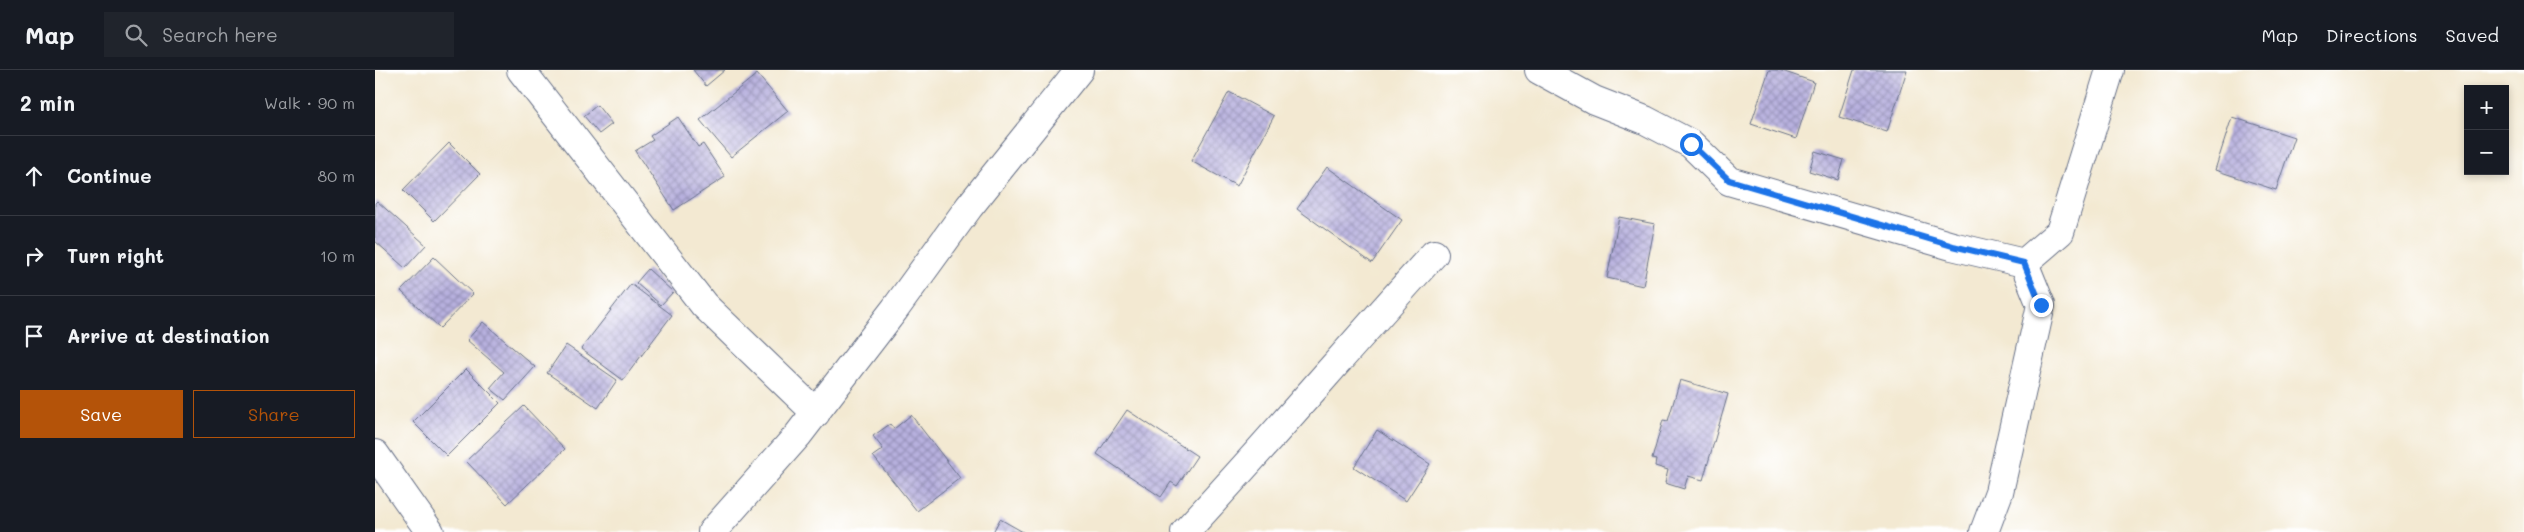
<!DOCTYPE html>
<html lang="en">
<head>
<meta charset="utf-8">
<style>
  :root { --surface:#171b24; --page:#20242c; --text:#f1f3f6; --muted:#9ea1a6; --line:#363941; --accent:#b45309 }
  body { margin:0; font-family:Mali,sans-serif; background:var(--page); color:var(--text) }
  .controls { position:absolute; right:15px; top:15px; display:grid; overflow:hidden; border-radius:0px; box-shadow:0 2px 8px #0003 }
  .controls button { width:45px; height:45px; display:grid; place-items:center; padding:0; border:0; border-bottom:1px solid var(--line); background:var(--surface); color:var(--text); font:25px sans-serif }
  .stop { position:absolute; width:15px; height:15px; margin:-11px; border:4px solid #1a73e8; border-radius:50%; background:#fff }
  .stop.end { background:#1a73e8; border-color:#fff; box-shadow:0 1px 5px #0008 }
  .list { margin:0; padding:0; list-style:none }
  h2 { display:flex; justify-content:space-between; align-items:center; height:65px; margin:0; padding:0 20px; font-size:21px }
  h2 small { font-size:16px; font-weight:400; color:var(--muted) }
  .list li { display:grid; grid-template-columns:32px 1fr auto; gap:15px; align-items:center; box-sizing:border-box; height:80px; padding:0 20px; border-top:1px solid var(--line) }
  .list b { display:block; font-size:19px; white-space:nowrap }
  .list em { font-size:16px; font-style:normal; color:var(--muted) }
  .actions { display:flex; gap:10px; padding:15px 20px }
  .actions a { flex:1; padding:11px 0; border:1px solid var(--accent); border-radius:0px; text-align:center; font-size:18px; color:var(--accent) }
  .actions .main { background:var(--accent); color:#fff }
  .icon { flex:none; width:28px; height:28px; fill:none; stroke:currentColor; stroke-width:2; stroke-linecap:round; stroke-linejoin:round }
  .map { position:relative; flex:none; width:2149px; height:462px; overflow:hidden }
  header { display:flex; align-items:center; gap:30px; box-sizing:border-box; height:70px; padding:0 25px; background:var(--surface); border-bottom:1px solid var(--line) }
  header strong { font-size:24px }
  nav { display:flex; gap:28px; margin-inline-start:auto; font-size:18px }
  .search { width:350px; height:45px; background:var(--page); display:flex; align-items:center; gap:12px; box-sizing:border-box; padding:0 18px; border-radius:0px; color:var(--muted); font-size:19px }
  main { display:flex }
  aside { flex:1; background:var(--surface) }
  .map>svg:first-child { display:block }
  .building { fill:url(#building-cross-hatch) }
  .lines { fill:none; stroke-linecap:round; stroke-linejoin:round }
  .street-casing { stroke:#677087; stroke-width:30 }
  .street { stroke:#fff; stroke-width:28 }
  .route { stroke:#1a73e8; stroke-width:6 }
</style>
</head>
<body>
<header>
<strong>Map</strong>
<div class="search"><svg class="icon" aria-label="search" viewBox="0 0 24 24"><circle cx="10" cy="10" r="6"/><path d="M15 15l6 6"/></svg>Search here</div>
<nav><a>Map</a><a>Directions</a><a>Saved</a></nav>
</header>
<main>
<aside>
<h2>2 min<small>Walk · 90 m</small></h2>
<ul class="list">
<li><svg class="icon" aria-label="ahead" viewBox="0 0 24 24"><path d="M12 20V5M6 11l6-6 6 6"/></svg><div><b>Continue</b></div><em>80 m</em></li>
<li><svg class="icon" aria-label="right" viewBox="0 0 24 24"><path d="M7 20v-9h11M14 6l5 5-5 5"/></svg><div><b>Turn right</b></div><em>10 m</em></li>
<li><svg class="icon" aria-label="arrive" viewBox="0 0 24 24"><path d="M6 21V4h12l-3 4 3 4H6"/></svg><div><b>Arrive at destination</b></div></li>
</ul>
<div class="actions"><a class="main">Save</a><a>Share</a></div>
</aside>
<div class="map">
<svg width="2149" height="462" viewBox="0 0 2149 462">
  <defs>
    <pattern id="building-cross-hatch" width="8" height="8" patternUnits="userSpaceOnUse" patternTransform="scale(1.25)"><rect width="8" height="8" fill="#b7b0de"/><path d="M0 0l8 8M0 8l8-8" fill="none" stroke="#9490b7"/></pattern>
  </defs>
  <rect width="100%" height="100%" fill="#fff"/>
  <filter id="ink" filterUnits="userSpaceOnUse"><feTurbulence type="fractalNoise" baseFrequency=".02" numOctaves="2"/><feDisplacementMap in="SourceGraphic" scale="10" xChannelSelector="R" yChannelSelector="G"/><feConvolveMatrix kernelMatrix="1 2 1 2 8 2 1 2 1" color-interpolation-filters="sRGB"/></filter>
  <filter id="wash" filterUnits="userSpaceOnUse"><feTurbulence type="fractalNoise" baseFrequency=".0096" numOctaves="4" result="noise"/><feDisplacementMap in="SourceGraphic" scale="20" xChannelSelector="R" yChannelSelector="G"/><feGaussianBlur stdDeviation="1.12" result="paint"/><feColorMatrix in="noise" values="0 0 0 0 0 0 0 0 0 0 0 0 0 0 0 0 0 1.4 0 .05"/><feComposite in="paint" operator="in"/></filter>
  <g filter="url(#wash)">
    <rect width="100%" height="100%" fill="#f3e9d2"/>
    <g id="blocks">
      <g class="building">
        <path d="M318 0H350L331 16Z"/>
        <path d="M1394 0H1404L1439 12 1421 69 1376 54Z"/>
        <path d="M1479 0H1532L1512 62 1464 47Z"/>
        <path d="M382 4 413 41 356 87 325 50Z"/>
        <path d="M854 22 899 46 862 116 816 91Z"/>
        <path d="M222 35 237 54 224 64 209 46Z"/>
        <path d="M303 47 323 77 328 74 350 107 299 140 260 81 278 70 275 66Z"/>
        <path d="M1857 47 1919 67 1901 120 1840 100Z"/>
        <path d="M74 73 105 104 59 151 28 120Z"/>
        <path d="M1440 81 1469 90 1463 110 1434 101Z"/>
        <path d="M952 97 1027 150 997 193 922 139Z"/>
        <path d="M2 131 51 175 30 198 0 171V133Z"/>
        <path d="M1244 147 1280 154 1268 216 1232 208Z"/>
        <path d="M59 187 98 224 65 258 26 221Z"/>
        <path d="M273 199 298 222 286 235 261 213Z"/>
        <path d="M256 214 297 245 248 310 206 279Z"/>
        <path d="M108 252 160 297 130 330 115 318 129 302 92 270Z"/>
        <path d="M191 275 242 310 223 338 172 303Z"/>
        <path d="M91 299 125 333 72 386 38 352Z"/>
        <path d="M1305 310 1353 324 1328 410 1313 406 1309 419 1290 413 1293 400 1280 396 1281 390 1277 389 1288 350 1293 351Z"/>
        <path d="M149 336 190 379 132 434 91 391Z"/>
        <path d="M752 340 822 386 802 416 796 412 786 427 722 384Z"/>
        <path d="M536 345 585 408 542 441 498 386 508 379 498 366 515 354 519 359Z"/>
        <path d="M1002 360 1055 394 1031 431 979 397Z"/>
        <path d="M625 449 648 462H618Z"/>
      </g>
    </g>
  </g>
  <g filter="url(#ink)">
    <use href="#blocks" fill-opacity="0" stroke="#677087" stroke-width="1"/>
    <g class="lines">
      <defs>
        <g id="street">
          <path d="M146 0 329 235 441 343"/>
          <path d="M1164 0 1219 30 1270 50 1316 74 1354 111 1577 176 1649 193 1685 162 1735 0"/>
          <path d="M0 384 55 462"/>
          <path d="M337 462 423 365 520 239 594 137 704 0"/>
          <path d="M810 462C895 371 975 276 1059 184"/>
          <path d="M1609 462 1624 422 1666 235 1649 193"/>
        </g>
      </defs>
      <use href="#street" class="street-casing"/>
      <use href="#street" class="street"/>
    </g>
  </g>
  <g class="lines" filter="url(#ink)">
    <path class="route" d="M1316 74 1354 110 1578 176 1649 193 1666 235"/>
  </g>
</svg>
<div class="controls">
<button>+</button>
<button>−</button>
</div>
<div class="stop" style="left:1316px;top:74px"></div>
<div class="stop end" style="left:1666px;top:235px"></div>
</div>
</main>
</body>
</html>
